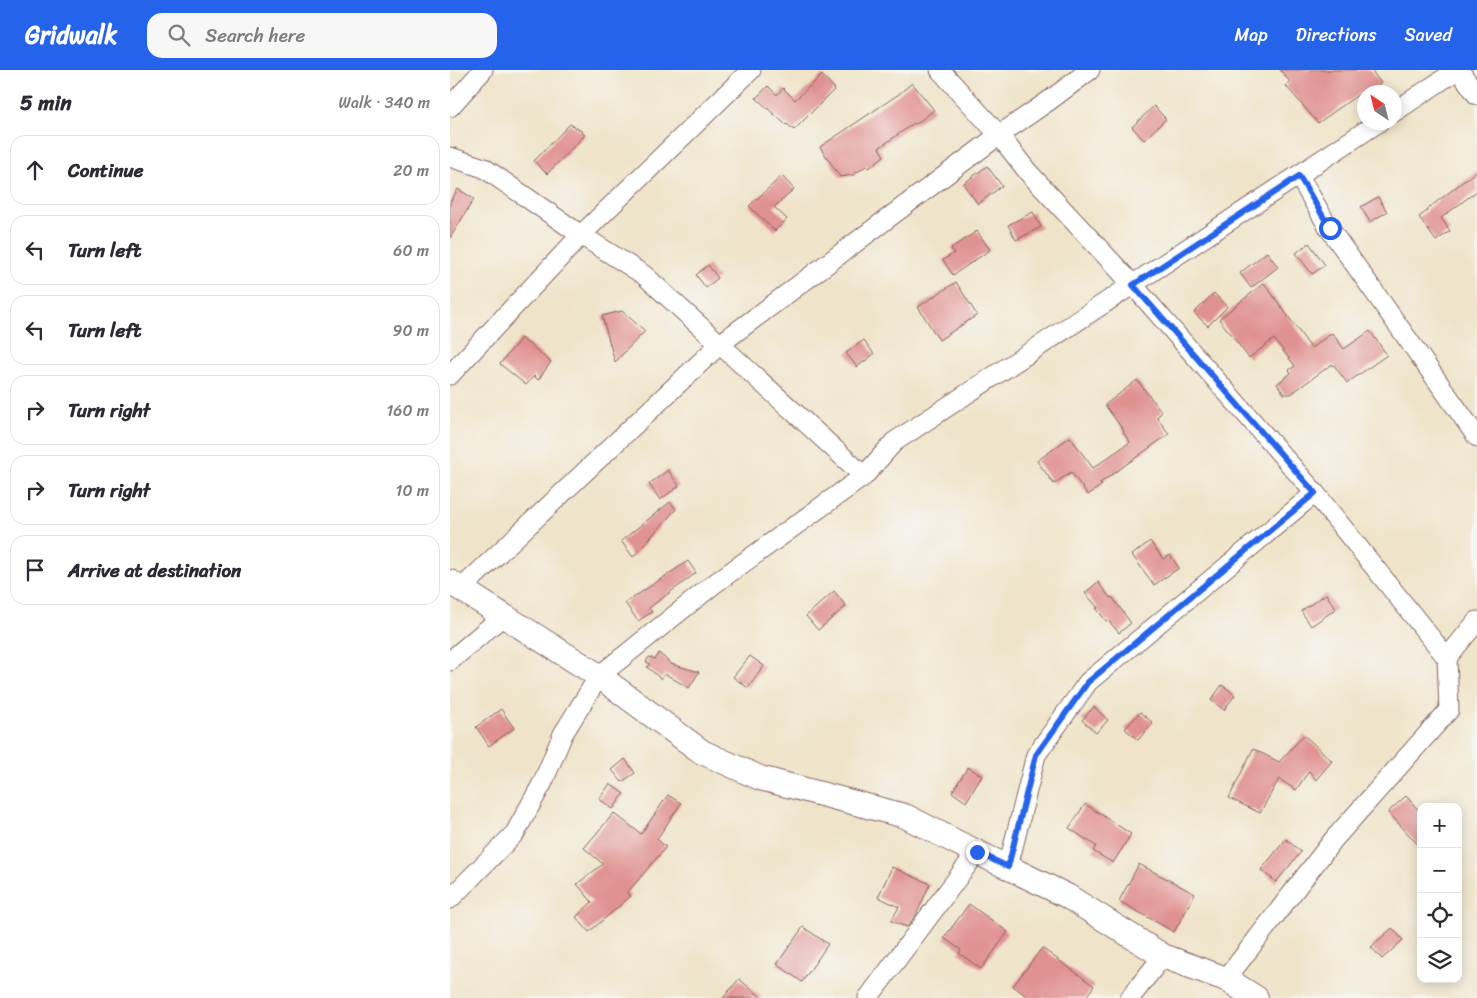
<!DOCTYPE html>
<html lang="en">
<head>
<meta charset="utf-8">
<style>
  :root { --surface:#fff; --page:#f7f7f7; --text:#2b2b33; --muted:#7c7c81; --line:#e1e1e2; --accent:#2563eb }
  body { margin:0; font-family:Sriracha,sans-serif; background:var(--page); color:var(--text) }
  .controls { position:absolute; right:15px; bottom:15px; display:grid; overflow:hidden; border-radius:10px; box-shadow:0 2px 12px #0003 }
  .controls button { width:45px; height:45px; display:grid; place-items:center; padding:0; border:0; border-bottom:1px solid var(--line); background:var(--surface); color:var(--text); font:25px sans-serif }
  .compass { position:absolute; left:907px; top:15px; width:45px; height:45px; border-radius:50%; background:var(--surface); box-shadow:0 2px 12px #0003; rotate:325deg }
  .stop { position:absolute; width:15px; height:15px; margin:-11px; border:4px solid #2563eb; border-radius:50%; background:#fff }
  .stop.end { background:#2563eb; border-color:#fff; box-shadow:0 1px 5px #0008 }
  .list { margin:0; padding:0; list-style:none }
  h2 { display:flex; justify-content:space-between; align-items:center; height:65px; margin:0; padding:0 20px; font-size:21px }
  h2 small { font-size:16px; font-weight:400; color:var(--muted) }
  .list li { display:grid; grid-template-columns:32px 1fr auto; gap:15px; align-items:center; box-sizing:border-box; height:70px; margin:0 10px 10px; padding:0 10px; border:1px solid var(--line); border-radius:15px }
  .list b { display:block; font-size:19px; white-space:nowrap }
  .list em { font-size:16px; font-style:normal; color:var(--muted) }
  .icon { flex:none; width:28px; height:28px; fill:none; stroke:currentColor; stroke-width:2; stroke-linecap:round; stroke-linejoin:round }
  .map { position:relative; flex:none; width:1027px; height:928px; overflow:hidden }
  header { display:flex; align-items:center; gap:30px; box-sizing:border-box; height:70px; padding:0 25px; background:var(--accent); color:#fff }
  header strong { font-size:24px }
  nav { display:flex; gap:28px; margin-inline-start:auto; font-size:18px }
  .search { width:350px; height:45px; background:var(--page); display:flex; align-items:center; gap:12px; box-sizing:border-box; padding:0 18px; border-radius:15px; color:var(--muted); font-size:19px }
  main { display:flex }
  aside { flex:1; background:var(--surface) }
  .map>svg:first-child { display:block }
  .building { fill:#e09291 }
  .lines { fill:none; stroke-linecap:round; stroke-linejoin:round }
  .minor-casing { stroke:#846462; stroke-width:21 }
  .tertiary-casing { stroke:#846462; stroke-width:26 }
  .minor { stroke:#fff; stroke-width:19 }
  .tertiary { stroke:#fff; stroke-width:24 }
  .route { stroke:#2563eb; stroke-width:6 }
</style>
</head>
<body>
<header>
<strong>Gridwalk</strong>
<div class="search"><svg class="icon" aria-label="search" viewBox="0 0 24 24"><circle cx="10" cy="10" r="6"/><path d="M15 15l6 6"/></svg>Search here</div>
<nav><a>Map</a><a>Directions</a><a>Saved</a></nav>
</header>
<main>
<aside>
<h2>5 min<small>Walk · 340 m</small></h2>
<ul class="list">
<li><svg class="icon" aria-label="ahead" viewBox="0 0 24 24"><path d="M12 20V5M6 11l6-6 6 6"/></svg><div><b>Continue</b></div><em>20 m</em></li>
<li><svg class="icon" aria-label="left" viewBox="0 0 24 24"><path d="M17 20v-9H6M10 6l-5 5 5 5"/></svg><div><b>Turn left</b></div><em>60 m</em></li>
<li><svg class="icon" aria-label="left" viewBox="0 0 24 24"><path d="M17 20v-9H6M10 6l-5 5 5 5"/></svg><div><b>Turn left</b></div><em>90 m</em></li>
<li><svg class="icon" aria-label="right" viewBox="0 0 24 24"><path d="M7 20v-9h11M14 6l5 5-5 5"/></svg><div><b>Turn right</b></div><em>160 m</em></li>
<li><svg class="icon" aria-label="right" viewBox="0 0 24 24"><path d="M7 20v-9h11M14 6l5 5-5 5"/></svg><div><b>Turn right</b></div><em>10 m</em></li>
<li><svg class="icon" aria-label="arrive" viewBox="0 0 24 24"><path d="M6 21V4h12l-3 4 3 4H6"/></svg><div><b>Arrive at destination</b></div></li>
</ul>
</aside>
<div class="map">
<svg width="1027" height="928" viewBox="0 0 1027 928">
  <rect width="100%" height="100%" fill="#f6f6f2"/>
  <filter id="ink" filterUnits="userSpaceOnUse"><feTurbulence type="fractalNoise" baseFrequency=".02" numOctaves="2"/><feDisplacementMap in="SourceGraphic" scale="10" xChannelSelector="R" yChannelSelector="G"/><feConvolveMatrix kernelMatrix="1 2 1 2 8 2 1 2 1" color-interpolation-filters="sRGB"/></filter>
  <filter id="wash" filterUnits="userSpaceOnUse"><feTurbulence type="fractalNoise" baseFrequency=".0096" numOctaves="4" result="noise"/><feDisplacementMap in="SourceGraphic" scale="20" xChannelSelector="R" yChannelSelector="G"/><feGaussianBlur stdDeviation="1.12" result="paint"/><feColorMatrix in="noise" values="0 0 0 0 0 0 0 0 0 0 0 0 0 0 0 0 0 1.4 0 .05"/><feComposite in="paint" operator="in"/></filter>
  <g filter="url(#wash)">
    <rect width="100%" height="100%" fill="#efe4c9"/>
    <g id="blocks">
      <g class="building">
        <path d="M830 0H921L931 13 917 22H914V25L912 22 868 53 836 16 840 12Z"/>
        <path d="M372 5 385 19 344 60 337 54 336 55 306 28 318 16 327 25 333 18 345 30Z"/>
        <path d="M462 13 484 40 466 54 464 53 429 78 434 86 419 98 416 96 403 105 390 107 370 77 449 24Z"/>
        <path d="M704 36 716 49 694 70 682 57Z"/>
        <path d="M120 54 133 62 132 63 135 65 97 104 84 91Z"/>
        <path d="M537 96 552 116 528 134 513 114Z"/>
        <path d="M1027 101V121L991 148 1000 161 986 171 969 147 977 141 976 140Z"/>
        <path d="M332 106 344 119 324 137 337 149 325 161 299 136Z"/>
        <path d="M8 119 24 129 0 168V132Z"/>
        <path d="M928 127 937 142 920 152 911 137Z"/>
        <path d="M583 142 591 157 566 170 558 155Z"/>
        <path d="M527 161 540 180 503 205 493 190 504 183 501 178Z"/>
        <path d="M859 173 875 195 862 204 846 183Z"/>
        <path d="M817 182 828 197 801 218 790 203Z"/>
        <path d="M258 195 268 208 256 218 246 205Z"/>
        <path d="M506 212 527 245 489 270 468 237Z"/>
        <path d="M814 213 861 278 882 263 894 279 920 261 937 285 897 313 884 295 883 296 882 294 841 324H834L827 314 841 303 839 300 845 296 824 269 799 288 769 249Z"/>
        <path d="M764 223 777 237 758 256 744 243Z"/>
        <path d="M172 241 195 261 165 292 152 246Z"/>
        <path d="M71 268 101 292 88 310 84 306 76 315 50 294Z"/>
        <path d="M414 270 424 284 407 297 396 283Z"/>
        <path d="M687 310 712 342 707 347 719 364 650 413 652 415 638 425 621 402 604 414 587 391 620 367 643 398 680 372 673 362 674 361 655 335Z"/>
        <path d="M218 400 229 416 210 430 199 414Z"/>
        <path d="M220 432 226 439 183 487 171 471Z"/>
        <path d="M700 471 713 489 720 485 729 498 704 515 682 485Z"/>
        <path d="M238 491 246 503 199 538 202 542 188 551 175 533Z"/>
        <path d="M648 512 660 528 662 527 681 553 669 563 658 550 656 551 646 538H648L635 523Z"/>
        <path d="M384 521 396 536 368 560 356 546Z"/>
        <path d="M876 524 886 539 861 556 851 541Z"/>
        <path d="M209 583 221 594 249 602 239 618 215 604 211 609 197 597 200 594 196 592 199 587 205 589Z"/>
        <path d="M300 586 314 596 298 618 283 607Z"/>
        <path d="M772 615 785 625 774 640 761 630Z"/>
        <path d="M644 637 658 650 646 663 632 650Z"/>
        <path d="M51 639 64 658 39 676 26 657Z"/>
        <path d="M690 642 703 653 688 670 675 659Z"/>
        <path d="M854 665 882 691 866 710 859 701 846 720 829 709 810 743 779 728 803 679 829 692Z"/>
        <path d="M175 689 185 703 172 712 162 700Z"/>
        <path d="M518 697 532 706 516 732 502 722Z"/>
        <path d="M160 714 174 724 163 739 149 729Z"/>
        <path d="M218 725 231 733 207 769 216 777 177 823 181 826 139 862 126 847 142 832 127 814 153 794 134 778 164 743 191 764Z"/>
        <path d="M956 726 971 743V778L938 742Z"/>
        <path d="M635 734 681 764 663 793 643 781 646 776 619 758Z"/>
        <path d="M836 769 851 782 826 812 811 800Z"/>
        <path d="M689 794 745 824 724 862 669 831Z"/>
        <path d="M442 797 480 814 466 845 457 857 441 851 449 837 428 827Z"/>
        <path d="M519 834 558 862 531 899 509 883 511 880 494 868Z"/>
        <path d="M353 857 378 874 352 912 327 894Z"/>
        <path d="M942 858 953 870 932 889 921 877Z"/>
        <path d="M592 878 644 916 635 928H579L563 916Z"/>
        <path d="M289 909 312 928H273Z"/>
      </g>
    </g>
  </g>
  <g filter="url(#ink)">
    <use href="#blocks" fill-opacity="0" stroke="#846462" stroke-width="1"/>
    <g class="lines">
      <defs>
        <g id="minor">
          <path d="M490 0 549 65 578 102 683 215 865 423 997 588 1027 551"/>
          <path d="M1009 0 1027 25"/>
          <path d="M0 37 33 0"/>
          <path d="M944 42 1007 0"/>
          <path d="M0 87 34 98 131 165 194 205 414 406"/>
          <path d="M849 106 879 158 1027 367"/>
          <path d="M0 305 131 165 301 0"/>
          <path d="M12 518 270 274 549 65 600 30 640 0"/>
          <path d="M0 591 54 545"/>
          <path d="M558 797 586 685 638 612 865 423"/>
          <path d="M0 829 65 763 93 712 113 664 149 606 264 514 414 406 444 372 929 52"/>
          <path d="M776 909 884 769 999 640 997 588"/>
          <path d="M418 928 527 782"/>
          <path d="M680 928 713 886"/>
        </g>
        <path id="tertiary" d="M0 512 149 606 252 682 310 708 455 746 506 772 617 826 713 886 776 909 806 928"/>
      </defs>
      <use href="#minor" class="minor-casing"/>
      <use href="#tertiary" class="tertiary-casing"/>
      <use href="#minor" class="minor"/>
      <use href="#tertiary" class="tertiary"/>
    </g>
  </g>
  <g class="lines" filter="url(#ink)">
    <path class="route" d="M527 782 558 797 586 685 638 612 865 423 683 215 849 106 880 158"/>
  </g>
</svg>
<div class="controls">
<button>+</button>
<button>−</button>
<button><svg class="icon" aria-label="locate" viewBox="0 0 24 24"><circle cx="12" cy="12" r="6"/><path d="M12 2v4M12 18v4M2 12h4M18 12h4"/></svg></button>
<button><svg class="icon" aria-label="layers" viewBox="0 0 24 24"><path d="M12 4l9 5-9 5-9-5zM3 14l9 5 9-5"/></svg></button>
</div>
<svg class="compass" viewBox="-18 -18 36 36"><path d="M0-13l5 13h-10z" fill="#e53935"/><path d="M0 13l5-13h-10z" fill="#7c7c81"/></svg>
<div class="stop" style="left:880px;top:158px"></div>
<div class="stop end" style="left:527px;top:782px"></div>
</div>
</main>
</body>
</html>
